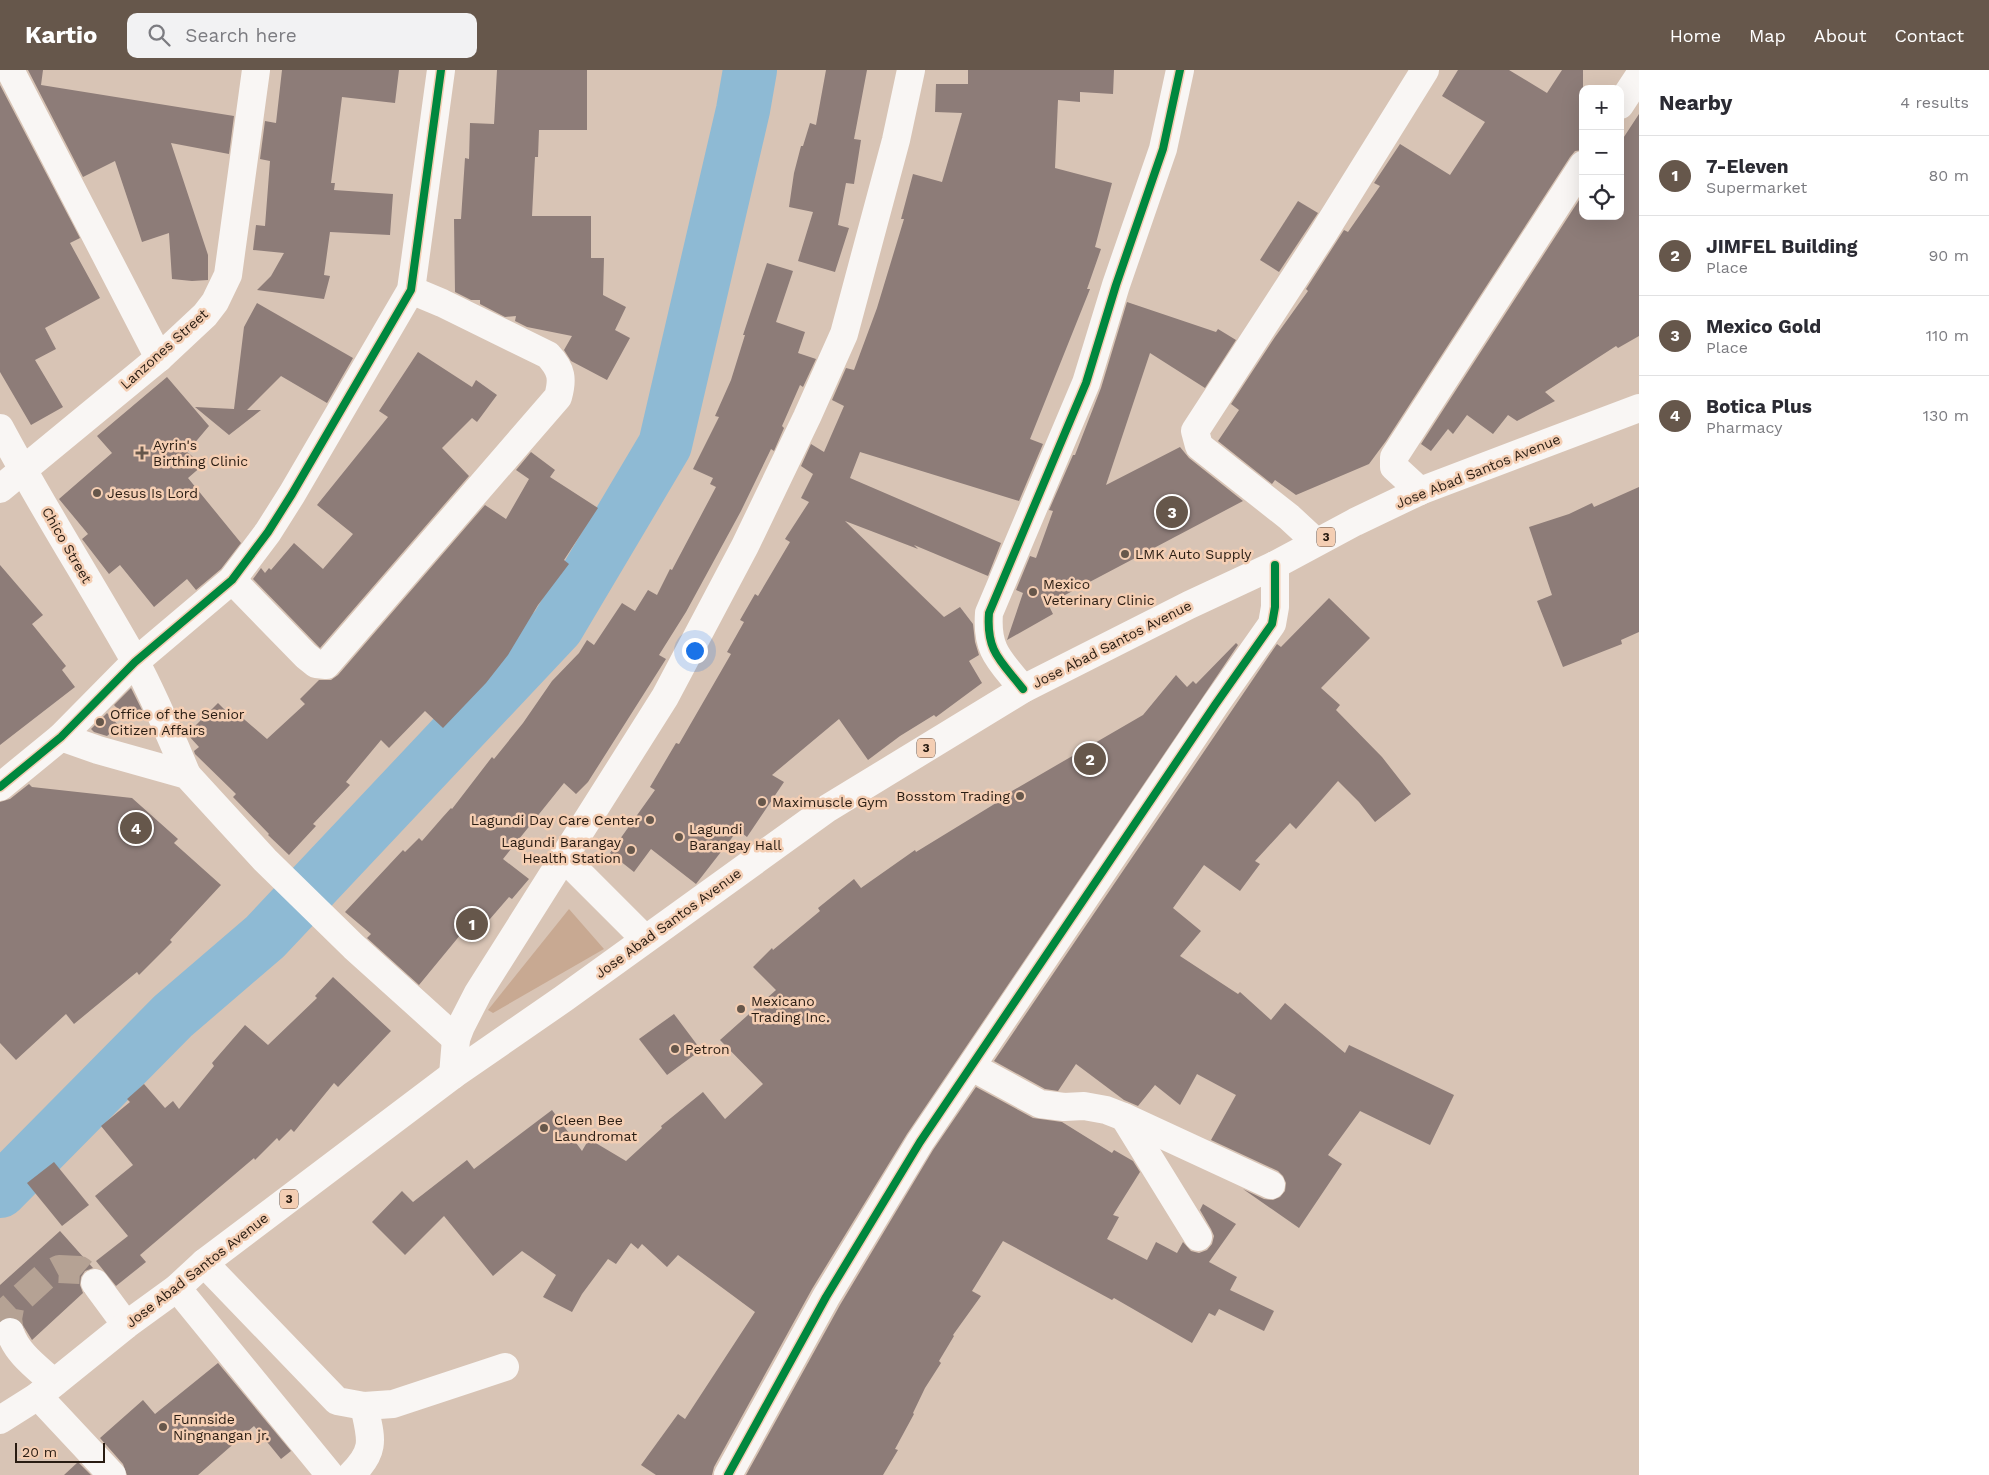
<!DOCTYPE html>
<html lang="en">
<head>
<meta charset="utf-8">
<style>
  :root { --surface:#fff; --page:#f2f2f3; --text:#2b2b33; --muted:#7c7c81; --line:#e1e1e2; --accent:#66574b }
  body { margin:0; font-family:"Work Sans",sans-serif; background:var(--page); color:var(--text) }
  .controls { position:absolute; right:15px; top:15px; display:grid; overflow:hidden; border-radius:10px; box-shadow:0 5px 20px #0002 }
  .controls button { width:45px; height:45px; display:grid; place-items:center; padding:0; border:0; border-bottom:1px solid var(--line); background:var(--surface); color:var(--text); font:25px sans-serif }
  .scale { position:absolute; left:15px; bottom:12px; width:90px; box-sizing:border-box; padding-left:5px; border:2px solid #291c12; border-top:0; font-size:14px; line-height:18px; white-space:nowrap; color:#291c12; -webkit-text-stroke:4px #f4ceb3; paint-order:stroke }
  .you { position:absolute; left:694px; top:580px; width:18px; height:18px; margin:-12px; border:4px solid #fff; border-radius:50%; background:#1a73e8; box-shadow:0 0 0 8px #1a73e833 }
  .badge { display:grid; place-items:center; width:32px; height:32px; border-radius:50%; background:var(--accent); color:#fff; font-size:16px; font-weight:700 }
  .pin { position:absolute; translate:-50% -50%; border:2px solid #fff; box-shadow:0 1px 5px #0006 }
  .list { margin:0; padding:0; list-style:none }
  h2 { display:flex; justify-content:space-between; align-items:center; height:65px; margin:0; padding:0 20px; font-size:21px }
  h2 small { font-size:16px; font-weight:400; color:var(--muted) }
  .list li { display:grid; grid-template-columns:32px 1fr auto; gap:15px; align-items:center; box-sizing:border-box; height:80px; padding:0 20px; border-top:1px solid var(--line) }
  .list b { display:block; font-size:19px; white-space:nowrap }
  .list p { margin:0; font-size:16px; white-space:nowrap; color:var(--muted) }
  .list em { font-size:16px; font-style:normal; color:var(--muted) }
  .icon { flex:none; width:28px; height:28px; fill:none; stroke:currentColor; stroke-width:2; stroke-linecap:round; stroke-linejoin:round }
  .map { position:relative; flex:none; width:1639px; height:1405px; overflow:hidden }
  header { display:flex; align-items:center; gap:30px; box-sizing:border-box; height:70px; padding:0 25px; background:var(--accent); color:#fff }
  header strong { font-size:24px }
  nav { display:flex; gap:28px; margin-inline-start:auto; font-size:18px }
  .search { width:350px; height:45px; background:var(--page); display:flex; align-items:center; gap:12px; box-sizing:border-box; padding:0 18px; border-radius:10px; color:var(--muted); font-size:19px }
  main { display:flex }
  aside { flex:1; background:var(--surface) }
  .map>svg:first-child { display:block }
  .green { fill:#c8a992 }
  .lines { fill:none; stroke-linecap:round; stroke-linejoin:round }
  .river { stroke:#8ebad4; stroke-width:54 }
  .building { fill:#8d7c78 }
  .minor-tunnel { stroke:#b5a294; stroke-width:28; stroke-dasharray:28 14; stroke-linecap:butt }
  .minor { stroke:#f9f6f4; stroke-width:28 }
  .major { stroke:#f9f6f4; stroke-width:28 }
  .highway { stroke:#f9f6f4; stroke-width:28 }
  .cycleway-casing { stroke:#f4ceb3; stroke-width:11 }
  .cycleway { stroke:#00873e; stroke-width:8 }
  .poi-dot { fill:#66574b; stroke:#f4ceb3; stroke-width:2 }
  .labels { text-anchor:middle; stroke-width:5; stroke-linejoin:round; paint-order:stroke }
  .shield { fill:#f4ceb3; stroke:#665142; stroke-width:1 }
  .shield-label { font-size:12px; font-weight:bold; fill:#291c12 }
  .street-label { font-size:14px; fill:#291c12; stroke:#f4ceb3 }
  .poi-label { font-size:14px; fill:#291c12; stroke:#f4ceb3; text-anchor:start }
</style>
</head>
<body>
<header>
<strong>Kartio</strong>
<div class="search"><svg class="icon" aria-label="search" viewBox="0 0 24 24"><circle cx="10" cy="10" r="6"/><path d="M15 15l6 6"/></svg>Search here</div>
<nav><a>Home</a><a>Map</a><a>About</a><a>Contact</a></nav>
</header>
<main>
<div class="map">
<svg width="1639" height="1405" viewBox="0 0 1639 1405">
  <rect width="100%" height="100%" fill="#d8c4b5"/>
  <path class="green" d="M569 839 604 879 493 943 488 940Z"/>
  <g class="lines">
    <path class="river" d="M0 1121 173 946 265 867 557 557 665 375 743 40 750 0"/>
  </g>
  <g class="building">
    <path d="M28 0H43L41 15 234 46 229 84 171 73 208 185V210L192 211 172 209 169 163 142 172 115 91 83 107Z"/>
    <path d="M282 0H399L395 33 342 27 331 113H335L334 120 393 124 390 165 330 162 324 205 330 206 324 229 257 220 271 206 284 183 253 180 256 155 265 156 270 91 260 89 265 51 276 53Z"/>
    <path d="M497 0H587V60H539L538 87H535L532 146H591V188H604L603 225 626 237 615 260 630 268 607 310 571 291 564 280 572 266 527 257 515 251 516 246 505 247 480 234V230H471L455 222 454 149H461L465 88 469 89 470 53 494 54Z"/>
    <path d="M826 0H867L854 69 861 70 854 114 846 113 838 155 849 158 835 202 798 191 813 142 789 137 794 103 801 76H803L810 53 816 55Z"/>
    <path d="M968 0H1114L1113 24 1080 22V32L1058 30 1055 98 1112 113 1095 177 1101 179 1087 219H1090L1030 369 1043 374 1019 431 860 382 850 408 1001 473 988 506 914 475 918 479 845 451 944 547 960 537 973 554 975 572 979 585 969 591 982 613 936 647 934 645 900 666 868 690 839 649 772 705 784 712 747 767 738 760 696 814 651 779 634 802 610 783 655 720 650 717 676 673 679 674 731 584 727 582 744 552 740 550 755 524 758 526 790 472 785 469 809 432 801 428 813 404 801 396 811 374 824 382 844 336 832 330 846 298 854 300 877 238 904 149H901L913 104 942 112 962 43 935 42 936 14H968Z"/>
    <path d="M1458 0H1509L1547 23 1562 0H1583V80L1575 81 1570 87 1386 371 1369 394 1296 425 1275 410 1272 414 1218 371 1239 340 1231 334 1275 267 1308 221 1306 219 1344 160 1348 162 1380 116 1374 113 1400 74 1450 105 1485 52 1442 26Z"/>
    <path d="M0 15 80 168 70 173 100 228 45 258 56 279 35 290 63 337 31 355 0 302Z"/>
    <path d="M1639 44V266L1618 278 1616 276 1545 322 1555 331 1517 351 1508 345 1493 364 1467 345 1453 364 1448 359 1431 381 1421 374 1583 124V146H1620V73Z"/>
    <path d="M1298 131 1318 143 1279 202 1260 190Z"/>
    <path d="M767 193 793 201 776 252 805 262 798 283 816 289 803 317 800 315 782 356 784 358 774 381 771 379 741 441 686 542 659 585 666 589 588 712 576 724 564 713 503 789 529 809 512 829 509 827 470 872 461 864 419 915 367 868 371 864 345 842 403 780 405 782 419 768 422 771 442 748 451 738 452 739 492 687 494 689 523 653 552 611 579 583 587 570 594 575 622 533 635 541 648 520 657 525 670 499 672 500 716 417 710 414 713 408 693 399 719 347 715 346 731 310 745 265H743Z"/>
    <path d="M1127 232 1216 262 1218 259 1236 270 1205 318 1150 283 1106 415 1180 377 1189 388 1243 431 1048 534 1053 544 1007 570 1023 523 1016 520 1030 486 1036 488 1053 441 1049 440 1073 385H1075L1101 318Z"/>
    <path d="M257 233 353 288 327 333 281 306 247 340H261L229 365 195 337 234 339 244 257Z"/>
    <path d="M418 282 472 317 476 310 497 325 477 352 472 348 442 378 469 406 320 578 253 509 261 498 265 503 269 498 271 500 294 473 323 499 353 464 317 435 388 347 379 341Z"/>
    <path d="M167 307 209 356 187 382 203 395 188 408 241 473 221 499 196 520 187 509 154 537 120 495 109 504 82 469 88 464 59 429 112 383 97 366Z"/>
    <path d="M531 382 555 400 550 407 598 438 564 490 569 494 538 535 508 585 486 613 443 658 425 641 389 678 381 670 346 712 350 715 313 754 316 756 289 785 268 765 269 764 233 727 236 724 195 684 194 681 199 677 187 664 218 633 234 649 238 644 267 669 305 634 300 629 319 610H331L338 605 485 435 506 449 529 409 516 400Z"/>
    <path d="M1639 417V562L1621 570 1622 574 1563 597 1537 531 1552 525 1529 457 1569 444 1592 433 1594 437Z"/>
    <path d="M0 495 43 545 32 554 66 596 62 600 75 617 0 675Z"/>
    <path d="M1329 528 1370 568 1321 618 1340 635 1336 640 1382 687 1411 724 1375 752 1359 732 1338 711 1296 759 1290 753 1255 791 1260 794 1240 821 1204 795 1173 838 1201 861 1180 886 1238 924 1240 922 1271 950 1285 933 1345 983 1349 975 1454 1025 1430 1075 1360 1041 1328 1085 1342 1094 1299 1158 1243 1119 1264 1129 1273 1130 1280 1127 1285 1121 1286 1113 1283 1106 1278 1101 1211 1070 1236 1025 1197 1004 1180 1035 1155 1015 1138 1036 1124 1030 1076 994 1058 1021 1045 1019 994 991 1277 574 1281 577Z"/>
    <path d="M1236 573 1238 575 907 1064 812 1219 714 1397 712 1405H656L641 1395 678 1344 685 1349 755 1242 678 1185 667 1197 642 1174 638 1179 631 1173 616 1194 608 1189 582 1224 572 1242 543 1227 556 1205 522 1181 493 1206 444 1146 405 1185 372 1152 402 1121 413 1132 467 1090 474 1099 552 1040 582 1081 589 1069 626 1091 662 1058 661 1056 703 1022 725 1049 763 1014 720 970 776 920 753 897 772 878 773 880 820 841 818 838 854 809 861 818 915 780 916 782 1001 730 1000 728 1143 645 1176 605 1187 617 1193 611 1196 614Z"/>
    <path d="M131 618 142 640 129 651 114 635Z"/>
    <path d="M107 643 119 656 107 666 94 662 91 659Z"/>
    <path d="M29 714 32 717 132 728 178 769 174 773 221 815 170 870 172 872 139 905 137 902 74 954 66 944 16 990 0 973V732L10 729Z"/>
    <path d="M333 907 391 961 338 1017 334 1013 294 1062 291 1059 279 1071 277 1068 255 1090 254 1088 140 1185 146 1192 116 1216 96 1191 128 1166 95 1126 133 1095 101 1056 130 1032 127 1029 144 1014 165 1038 173 1031 179 1039 214 996 212 993 245 955 268 975 317 928 315 926Z"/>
    <path d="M674 944 701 980 667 1005 639 969Z"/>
    <path d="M976 1017 1033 1048 1062 1052 1112 1083 1114 1080 1133 1091 1140 1102 1113 1145 1119 1147 1107 1169 1147 1190 1156 1172 1177 1183 1183 1172 1191 1181 1199 1183 1207 1180 1212 1174 1214 1166 1211 1159 1200 1140 1203 1134 1236 1154 1209 1192 1237 1207 1230 1220 1274 1241 1264 1261 1219 1239 1215 1246 1209 1243 1192 1273 1114 1228 1112 1230 1003 1171 972 1221 981 1226 953 1265 954 1266 939 1291 941 1293 925 1318 913 1343 914 1344 895 1379 898 1380 883 1405H746L840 1235 933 1080Z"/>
    <path d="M54 1092 89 1135 62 1156 27 1113Z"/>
    <path d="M60 1161 93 1198 85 1201 81 1207 80 1215 83 1223 32 1270 19 1249 12 1247H5L0 1251V1215Z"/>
    <path d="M218 1293 291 1381 281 1389 254 1356 198 1405H127L123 1394 100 1368 143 1330 155 1344Z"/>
    <path d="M78 1392 91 1405H64Z"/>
  </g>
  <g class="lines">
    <path class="minor-tunnel" d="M10 1262 8 1249 10 1238 44 1207 59 1199 80 1200 95 1213"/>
    <g class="minor">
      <path d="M10 0 159 288"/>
      <path d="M1620 35 1639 6"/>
      <path d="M0 358C42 437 91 513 135 591 155 628 171 667 187 705"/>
      <path d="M0 419 159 288 205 245 215 232 228 205 256 0"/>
      <path d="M1420 421 1394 397V387L1583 95"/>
      <path d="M1316 472 1289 447 1199 376 1195 361 1323 164 1425 0"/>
      <path d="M232 510 306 586 316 594 326 595 558 327C563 309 562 300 548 285L442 233 411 220"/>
      <path d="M1023 619C1001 591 986 582 989 543L1086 313 1116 215 1163 79 1180 0"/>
      <path d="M61 667 98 680 187 705 265 790 354 877 456 969"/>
      <path d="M0 717 61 667 135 592 232 510 268 462 292 424 411 220 441 0"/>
      <path d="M972 997 1040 1034 1064 1037 1084 1036 1106 1040 1124 1047 1271 1115"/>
      <path d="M1124 1047 1198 1167"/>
      <path d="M204 1193 337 1331 364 1336 393 1334 505 1297"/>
      <path d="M95 1213 126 1255"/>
      <path d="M177 1218 330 1405"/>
      <path d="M10 1262C17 1284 38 1298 54 1313"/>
      <path d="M38 1326 112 1405"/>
      <path d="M351 1405C377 1380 371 1368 364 1336"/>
      <path d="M728 1405 826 1227 920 1072 1215 635 1272 554 1275 537V495"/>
    </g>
    <path class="major" d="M453 1005 456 969 461 956 478 923 665 627 745 476 807 347 844 264 896 70 911 0"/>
    <g class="highway">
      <path d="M563 787 645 869"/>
      <path d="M0 1350 38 1326 126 1255 177 1218 204 1193 453 1005 563 929 828 738 1023 619 1189 535 1275 495 1355 452 1420 421 1639 338"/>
    </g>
    <defs>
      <g id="cycleway">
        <path d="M1023 619C1001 591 986 582 989 543L1086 313 1116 215 1163 79 1180 0"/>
        <path d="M0 717 61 667 135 592 232 510 268 462 292 424 411 220 441 0"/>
        <path d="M728 1405 826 1227 920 1072 1215 635 1272 554 1275 537V495"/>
      </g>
    </defs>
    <use href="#cycleway" class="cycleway-casing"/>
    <use href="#cycleway" class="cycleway"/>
  </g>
  <g class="poi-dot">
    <path d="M139.5 375.5h5v5h5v5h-5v5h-5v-5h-5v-5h5z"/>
    <circle cx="97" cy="423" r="5"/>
    <circle cx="1125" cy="484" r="5"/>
    <circle cx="1033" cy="522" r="5"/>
    <circle cx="100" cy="652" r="5"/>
    <circle cx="1020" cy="726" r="5"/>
    <circle cx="762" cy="732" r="5"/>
    <circle cx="650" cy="750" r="5"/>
    <circle cx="679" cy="767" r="5"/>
    <circle cx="631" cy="780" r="5"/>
    <circle cx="741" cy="939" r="5"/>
    <circle cx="675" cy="979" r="5"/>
    <circle cx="544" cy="1058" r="5"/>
    <circle cx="163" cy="1357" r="5"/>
  </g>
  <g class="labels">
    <g class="shield">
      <rect x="1317" y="457.5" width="18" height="19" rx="4"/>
      <rect x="917" y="668.5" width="18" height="19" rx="4"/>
      <rect x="280" y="1119.5" width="18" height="19" rx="4"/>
    </g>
    <g class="shield-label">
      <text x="1326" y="471">3</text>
      <text x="926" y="682">3</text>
      <text x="289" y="1133">3</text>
    </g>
    <g class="street-label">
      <text transform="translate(164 279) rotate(-42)" y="5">Lanzones Street</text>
      <text transform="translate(1478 401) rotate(-22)" y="5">Jose Abad Santos Avenue</text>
      <text transform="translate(67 475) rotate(60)" y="5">Chico Street</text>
      <text transform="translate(1112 574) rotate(-27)" y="5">Jose Abad Santos Avenue</text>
      <text transform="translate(668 853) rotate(-36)" y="5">Jose Abad Santos Avenue</text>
      <text transform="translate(197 1200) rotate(-38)" y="5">Jose Abad Santos Avenue</text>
    </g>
    <g class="poi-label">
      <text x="153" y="380">Ayrin's<tspan x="153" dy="16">Birthing Clinic</tspan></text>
      <text x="107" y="428">Jesus Is Lord</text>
      <text x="1135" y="489">LMK Auto Supply</text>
      <text x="1043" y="519">Mexico<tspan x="1043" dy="16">Veterinary Clinic</tspan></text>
      <text x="110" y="649">Office of the Senior<tspan x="110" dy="16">Citizen Affairs</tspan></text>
      <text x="1010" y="731" text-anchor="end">Bosstom Trading</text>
      <text x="772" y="737">Maximuscle Gym</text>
      <text x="640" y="755" text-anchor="end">Lagundi Day Care Center</text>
      <text x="689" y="764">Lagundi<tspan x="689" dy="16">Barangay Hall</tspan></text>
      <text x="621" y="777" text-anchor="end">Lagundi Barangay<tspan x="621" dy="16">Health Station</tspan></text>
      <text x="751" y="936">Mexicano<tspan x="751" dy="16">Trading Inc.</tspan></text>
      <text x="685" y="984">Petron</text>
      <text x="554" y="1055">Cleen Bee<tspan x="554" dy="16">Laundromat</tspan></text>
      <text x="173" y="1354">Funnside<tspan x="173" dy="16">Ningnangan jr.</tspan></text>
    </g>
  </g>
</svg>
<div class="controls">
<button>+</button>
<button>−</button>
<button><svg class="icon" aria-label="locate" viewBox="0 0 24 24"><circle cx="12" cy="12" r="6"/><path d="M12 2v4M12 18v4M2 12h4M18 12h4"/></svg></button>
</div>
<div class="scale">20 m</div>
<div class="you"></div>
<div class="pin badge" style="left:472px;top:854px">1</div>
<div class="pin badge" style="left:1090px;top:689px">2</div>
<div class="pin badge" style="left:1172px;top:442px">3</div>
<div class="pin badge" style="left:136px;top:758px">4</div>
</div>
<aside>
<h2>Nearby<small>4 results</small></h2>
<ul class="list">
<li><span class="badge">1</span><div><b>7-Eleven</b><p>Supermarket</p></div><em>80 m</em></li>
<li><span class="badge">2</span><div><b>JIMFEL Building</b><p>Place</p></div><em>90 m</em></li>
<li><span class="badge">3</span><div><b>Mexico Gold</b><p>Place</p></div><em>110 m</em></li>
<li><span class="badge">4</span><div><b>Botica Plus</b><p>Pharmacy</p></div><em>130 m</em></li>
</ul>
</aside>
</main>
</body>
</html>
